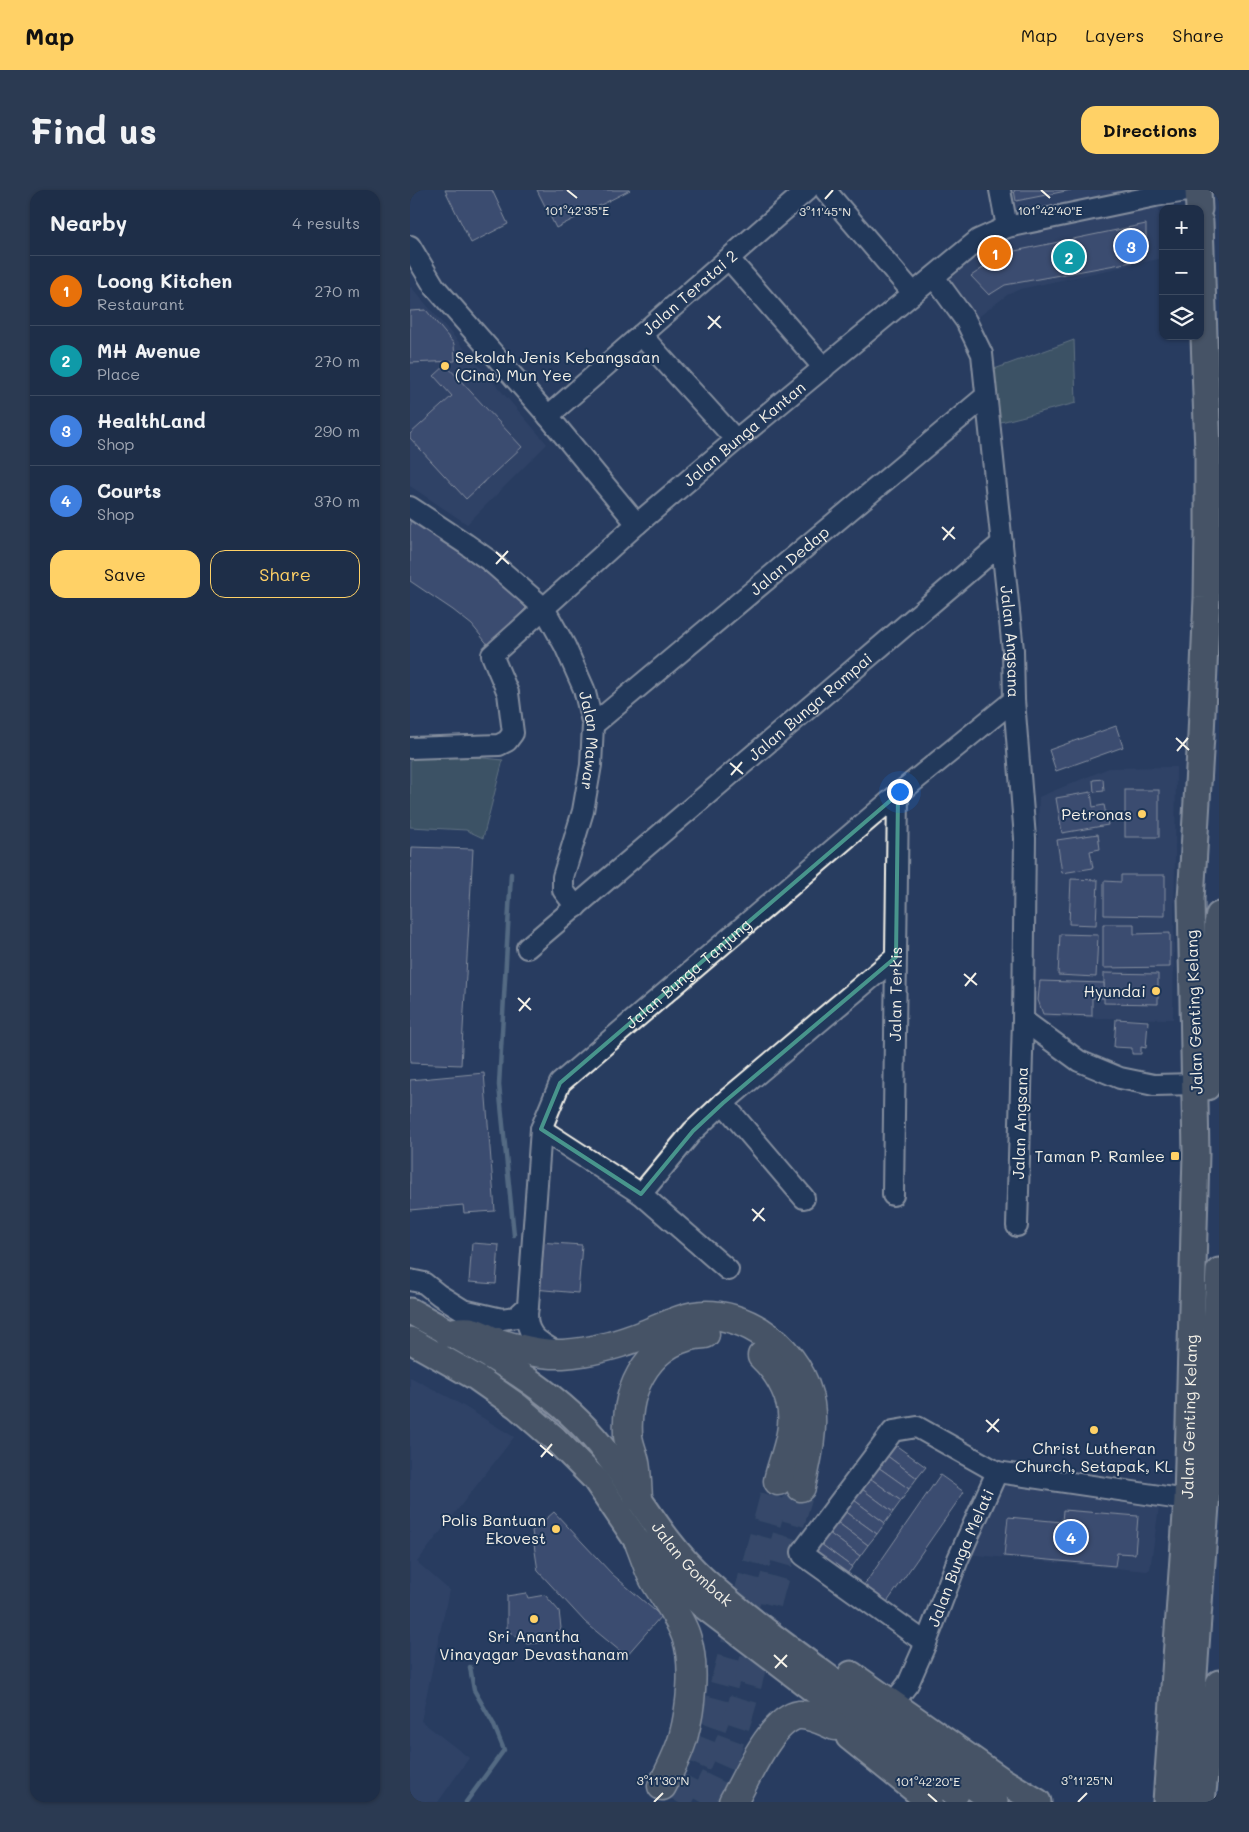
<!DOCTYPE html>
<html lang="en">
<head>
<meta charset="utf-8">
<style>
  :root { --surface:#1e2e48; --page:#2b3a52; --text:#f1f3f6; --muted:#a1a8b4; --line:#3c4a60; --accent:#ffd166 }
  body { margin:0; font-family:Mali,sans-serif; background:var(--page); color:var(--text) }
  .controls { position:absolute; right:15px; top:15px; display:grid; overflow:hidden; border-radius:10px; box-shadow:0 1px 4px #0004 }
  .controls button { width:45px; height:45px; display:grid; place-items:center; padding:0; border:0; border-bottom:1px solid var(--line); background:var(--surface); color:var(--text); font:25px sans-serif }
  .you { position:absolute; left:489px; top:601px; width:18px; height:18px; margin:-12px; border:4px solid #fff; border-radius:50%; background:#1a73e8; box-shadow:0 0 0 8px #1a73e833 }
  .badge { display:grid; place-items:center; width:32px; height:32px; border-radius:50%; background:var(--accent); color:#fff; font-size:16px; font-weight:700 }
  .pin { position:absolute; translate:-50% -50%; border:2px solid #fff; box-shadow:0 1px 5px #0006 }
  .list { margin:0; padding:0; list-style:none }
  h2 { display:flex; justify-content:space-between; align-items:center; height:65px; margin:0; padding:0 20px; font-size:21px }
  h2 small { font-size:16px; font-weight:400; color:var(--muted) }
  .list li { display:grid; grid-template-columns:32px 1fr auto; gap:15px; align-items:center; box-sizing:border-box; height:70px; padding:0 20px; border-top:1px solid var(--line) }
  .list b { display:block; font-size:19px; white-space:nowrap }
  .list p { margin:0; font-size:16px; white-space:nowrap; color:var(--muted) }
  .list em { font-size:16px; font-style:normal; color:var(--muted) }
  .actions { display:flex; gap:10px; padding:15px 20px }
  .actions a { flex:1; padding:11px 0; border:1px solid var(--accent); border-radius:15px; text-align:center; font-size:18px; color:var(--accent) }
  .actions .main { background:var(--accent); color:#111 }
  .icon { flex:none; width:28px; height:28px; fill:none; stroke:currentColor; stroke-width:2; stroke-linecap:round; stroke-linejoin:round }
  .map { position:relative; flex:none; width:809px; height:1612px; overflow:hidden; border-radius:15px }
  header { display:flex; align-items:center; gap:30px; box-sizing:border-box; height:70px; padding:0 25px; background:var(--accent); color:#111 }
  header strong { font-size:24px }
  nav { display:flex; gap:28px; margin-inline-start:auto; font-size:18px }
  .intro { display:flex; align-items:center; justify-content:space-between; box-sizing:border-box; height:120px; padding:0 30px }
  h1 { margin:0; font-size:35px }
  .button { padding:12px 22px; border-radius:15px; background:var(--accent); color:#111; font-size:18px; font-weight:700 }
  main { display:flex; gap:30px; padding:0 30px }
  aside { flex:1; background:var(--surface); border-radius:15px; box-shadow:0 1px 4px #0004 }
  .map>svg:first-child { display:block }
  .built { fill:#394a6e }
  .green { fill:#556e6b; stroke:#a4b0aa }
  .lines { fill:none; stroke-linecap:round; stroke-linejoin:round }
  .stream { stroke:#89a2ad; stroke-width:4.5 }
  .building { fill:#535e84; stroke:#f4f1e8 }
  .highway-tunnel { stroke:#475874; stroke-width:28; stroke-dasharray:28 14; stroke-linecap:butt }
  .minor-casing { stroke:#f4f1e8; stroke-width:24 }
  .major-casing { stroke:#f4f1e8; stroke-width:29 }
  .highway-casing { stroke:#f4f1e8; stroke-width:31 }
  .minor { stroke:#1d3557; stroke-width:20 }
  .major { stroke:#6b706d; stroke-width:25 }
  .highway { stroke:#6b706d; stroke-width:28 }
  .marked { fill:none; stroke:#48958c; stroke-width:4; stroke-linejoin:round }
  .ticks { fill:none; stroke:#f4f1e8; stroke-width:2 }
  .poi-dot { fill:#ffd166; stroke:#1d3557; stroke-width:2 }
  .labels { text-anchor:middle; stroke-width:4; stroke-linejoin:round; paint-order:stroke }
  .street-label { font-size:16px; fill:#f4f1e8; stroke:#1d3557 }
  .poi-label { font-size:16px; fill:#f4f1e8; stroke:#1d3557; text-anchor:end }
  .ticks-label { font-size:12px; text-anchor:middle; fill:#f4f1e8; stroke:#1d3557; stroke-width:4; stroke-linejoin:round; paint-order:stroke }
</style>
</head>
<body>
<header>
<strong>Map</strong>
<nav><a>Map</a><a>Layers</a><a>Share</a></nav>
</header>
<div class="intro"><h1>Find us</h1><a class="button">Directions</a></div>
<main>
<aside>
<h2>Nearby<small>4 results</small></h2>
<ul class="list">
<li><span class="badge" style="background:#e8710a">1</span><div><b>Loong Kitchen</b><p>Restaurant</p></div><em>270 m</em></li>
<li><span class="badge" style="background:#0f9aa8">2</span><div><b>MH Avenue</b><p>Place</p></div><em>270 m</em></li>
<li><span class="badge" style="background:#3f7fe0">3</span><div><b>HealthLand</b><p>Shop</p></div><em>290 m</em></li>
<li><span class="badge" style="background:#3f7fe0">4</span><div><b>Courts</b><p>Shop</p></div><em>370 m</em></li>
</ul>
<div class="actions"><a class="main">Save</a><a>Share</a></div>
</aside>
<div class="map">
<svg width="809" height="1612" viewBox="0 0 809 1612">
  <rect width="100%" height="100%" fill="#283d60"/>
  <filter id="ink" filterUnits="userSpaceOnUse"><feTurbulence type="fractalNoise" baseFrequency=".02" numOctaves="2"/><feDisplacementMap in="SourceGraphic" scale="10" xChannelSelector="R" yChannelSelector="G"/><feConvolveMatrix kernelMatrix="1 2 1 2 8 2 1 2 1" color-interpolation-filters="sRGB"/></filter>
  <g filter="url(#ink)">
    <g class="built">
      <path d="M595 0H752L601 30Z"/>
      <path d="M748 10 753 68 610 99 597 105 563 131 531 87 597 42Z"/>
      <path d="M1 97 137 254 57 334 0 296V98Z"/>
      <path d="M766 577 763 829 623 827 629 607 699 578Z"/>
      <path d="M0 1187 40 1208 104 1247 7 1372 39 1400 11 1531 59 1568 28 1612H0Z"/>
      <path d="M589 1289 750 1310 740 1379 737 1381 556 1364Z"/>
    </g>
    <g class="green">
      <path d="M664 150 666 213 583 234 579 181Z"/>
      <path d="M36 564 93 570 73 648 56 640 0 637V567Z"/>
    </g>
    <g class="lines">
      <g class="stream">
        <path d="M101 684 89 895 104 1045"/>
        <path d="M56 1612 94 1560 83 1533 64 1500 60 1477"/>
      </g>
    </g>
    <g class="building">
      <path d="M35 0H82L98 34 61 53Z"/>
      <path d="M127 0H220L146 38Z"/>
      <path d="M604 0H661L606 11Z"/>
      <path d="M736 34V58L727 71 595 95 579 105 561 86 595 63Z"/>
      <path d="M16 120 44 154 45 171 0 173V121Z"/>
      <path d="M36 175 112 257 56 309 0 248V244L42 206 24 186Z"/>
      <path d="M0 327 74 381 96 398 116 418 79 456 62 435 43 420 0 391Z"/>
      <path d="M706 536 713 557 646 581 639 560Z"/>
      <path d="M693 589 694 601 684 602 683 590Z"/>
      <rect x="715" y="600" width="34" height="47"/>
      <path d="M681 602 683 617 694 615 698 635 652 643 646 608Z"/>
      <path d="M688 644 690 659 680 661 683 678 652 683 647 650Z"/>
      <path d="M2 657 63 659 51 875 0 873V693Z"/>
      <path d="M711 685H755V726L694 725V691L711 692Z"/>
      <path d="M661 689 688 690 686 735 659 734Z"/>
      <path d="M693 734H724V744L760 743V777L693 778Z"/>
      <path d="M650 744 688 745 686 787 648 785Z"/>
      <path d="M694 783 748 784V814L694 813Z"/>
      <path d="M630 791 694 793V808H682V826L633 824 628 810Z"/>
      <path d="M706 829 738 831 736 858 731 857V864H722V858L704 857Z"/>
      <path d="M74 883 85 1021 54 1023 53 1015 0 1020V890Z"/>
      <path d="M128 1052 172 1055 168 1103 124 1099Z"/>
      <path d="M62 1053 89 1055 86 1094 59 1092Z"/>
      <path d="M484 1254 516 1277 507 1288 476 1265Z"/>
      <path d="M476 1265 507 1288 499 1299 468 1277Z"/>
      <path d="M468 1277 499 1299 491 1311 460 1288Z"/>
      <path d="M530 1285 554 1302 473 1418 450 1401Z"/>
      <path d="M460 1288 491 1311 483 1322 452 1299Z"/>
      <path d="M452 1299 483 1322 475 1333 444 1310Z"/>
      <path d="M444 1310 475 1333 467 1344 435 1321Z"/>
      <path d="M653 1320 728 1326 725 1364 707 1363 705 1376 594 1366 598 1327 652 1332Z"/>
      <path d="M435 1321 467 1344 458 1355 427 1332Z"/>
      <path d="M144 1322 202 1384 251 1426 216 1466 175 1432 128 1381 122 1341Z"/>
      <path d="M427 1332 458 1355 450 1366 419 1343Z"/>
      <path d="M419 1343 450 1366 442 1377 411 1354Z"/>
      <path d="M411 1354 442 1377 434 1388 402 1365Z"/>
      <path d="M116 1403 118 1408 135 1405 149 1421 151 1438 140 1452 117 1454 97 1440V1406Z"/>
    </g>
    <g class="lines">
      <g class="highway-tunnel">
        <path d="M267 1612C283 1585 294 1559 305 1529L368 1291"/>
        <path d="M291 1612C331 1545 341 1477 360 1403 370 1367 381 1332 391 1297"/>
      </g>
      <defs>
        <g id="minor">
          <path d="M415 0 503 103"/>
          <path d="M590 0 597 37"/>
          <path d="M0 56 24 96 138 226 227 334"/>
          <path d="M319 69 414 178"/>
          <path id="s1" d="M524 87 556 131 572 164 603 460 604 510 615 648 613 830 607 1036"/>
          <path d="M231 145 326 250"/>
          <path id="s2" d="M138 226 397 0"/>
          <path id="s3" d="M0 317 56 354 80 371 134 418 155 456 174 499 183 535 181 575 173 621 153 687V700L166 717"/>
          <path id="s4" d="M183 535 576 206"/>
          <path id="s5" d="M0 558 89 555 97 551 103 543 98 503 82 465 227 334 326 250 568 50 597 37 745 6 783 0"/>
          <path id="s6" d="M117 758 592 353"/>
          <path d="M613 830 669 871 710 888 744 895 786 894"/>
          <path d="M313 913 394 1008"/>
          <path d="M131 939 231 1004 318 1080"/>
          <path d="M231 1004 283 941 313 913 486 767"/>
          <path id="s7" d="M483 1005 488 604"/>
          <path id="s8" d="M0 1090 14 1093 29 1105 53 1120 92 1129 106 1127 118 1116 131 939 150 893 488 604 604 510"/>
          <path d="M118 1116C113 1143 126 1151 149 1163"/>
          <path d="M516 1453 393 1365 392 1362 483 1241 507 1237 587 1282 777 1310"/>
          <path id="s9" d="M483 1513 498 1494 516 1453 548 1369 587 1282"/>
        </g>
        <g id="major">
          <path d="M788 0 789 19"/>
          <path d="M797 897 801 890 807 734 809 725"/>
          <path id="s10" d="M0 1121C63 1156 136 1192 184 1248 223 1293 248 1348 293 1389 339 1431 392 1468 442 1505 490 1541 536 1578 585 1612"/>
          <path d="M0 1150 67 1188 107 1216 145 1249 185 1289 230 1355 291 1414 446 1532 546 1604"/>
          <path d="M441 1484 593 1591 628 1612"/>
          <path d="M439 1547 520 1612"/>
          <path id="s11" d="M756 1612 777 1310 786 963 781 709 791 545 797 408 798 341V262L790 32"/>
          <path d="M775 1612 797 1301 809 1081"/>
          <path d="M792 1612 801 1526 809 1493"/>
        </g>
        <g id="highway">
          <path d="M39 1143C46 1142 55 1140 62 1142 69 1143 76 1148 83 1151 103 1158 132 1165 153 1164 183 1162 211 1154 238 1143 253 1137 268 1129 284 1126 337 1118 392 1162 400 1214 404 1241 397 1270 391 1297"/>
          <path d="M352 1166C370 1183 385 1210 382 1235 381 1253 372 1273 368 1291"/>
          <path d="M228 1307C227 1295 227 1283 225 1272 223 1263 219 1255 218 1246 215 1196 241 1147 295 1144"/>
          <path d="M230 1355C235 1367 239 1382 246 1393 257 1411 269 1426 276 1446 286 1474 281 1519 273 1548 268 1565 260 1580 252 1596"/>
          <path d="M323 1612C336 1589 361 1529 389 1525 401 1524 415 1532 425 1536"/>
        </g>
      </defs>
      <use href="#minor" class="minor-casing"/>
      <use href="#major" class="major-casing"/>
      <use href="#highway" class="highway-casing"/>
      <use href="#minor" class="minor"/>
      <use href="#major" class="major"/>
      <use href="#highway" class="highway"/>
    </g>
  </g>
  <path d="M0 0H809V1612H0ZM488 604 486 767 313 913 283 941 231 1004 131 939 150 893Z" fill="#283d60" fill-opacity=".55" fill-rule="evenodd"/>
  <path class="marked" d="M488 604 486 767 313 913 283 941 231 1004 131 939 150 893Z"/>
  <path class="ticks" d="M157 0 167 8M631 0 640 8M415 9 423 0M298 126 311 138M298 139 310 126M532 337 545 349M533 350 544 337M86 362 99 374M86 374 98 361M766 548 779 560M767 561 778 548M320 573 333 584M321 585 332 572M554 784 567 795M555 796 566 783M108 808 121 820M109 821 120 808M342 1019 355 1031M343 1031 354 1018M576 1230 589 1242M577 1242 589 1229M130 1255 143 1266M131 1267 142 1254M364 1465 377 1477M365 1478 377 1465M518 1604 527 1612M244 1612 253 1603M668 1612 677 1603"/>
  <g class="poi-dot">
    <circle cx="35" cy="176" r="5"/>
    <circle cx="732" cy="624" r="5"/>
    <circle cx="746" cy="801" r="5"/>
    <rect x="760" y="961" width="10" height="10" rx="2.5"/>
    <circle cx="684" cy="1240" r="5"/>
    <circle cx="146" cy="1339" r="5"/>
    <circle cx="124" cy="1429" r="5"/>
  </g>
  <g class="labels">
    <g class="street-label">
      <text dy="6" stroke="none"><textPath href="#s2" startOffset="188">Jalan Teratai 2</textPath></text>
      <text dy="6" stroke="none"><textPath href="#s5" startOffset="525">Jalan Bunga Kantan</textPath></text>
      <text dy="6" stroke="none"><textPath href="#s4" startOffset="256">Jalan Dedap</textPath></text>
      <text dy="6" stroke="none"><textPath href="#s1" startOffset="380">Jalan Angsana</textPath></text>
      <text dy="6" stroke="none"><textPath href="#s6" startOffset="372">Jalan Bunga Rampai</textPath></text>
      <text dy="6" stroke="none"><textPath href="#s3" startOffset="311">Jalan Mawar</textPath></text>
      <text dy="6" stroke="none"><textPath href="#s8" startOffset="528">Jalan Bunga Tanjung</textPath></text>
      <text dy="6" stroke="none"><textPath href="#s7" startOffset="201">Jalan Terkis</textPath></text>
      <text transform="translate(784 822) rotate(-92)" y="6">Jalan Genting Kelang</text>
      <text transform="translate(610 933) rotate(-88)" y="6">Jalan Angsana</text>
      <text dy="6" stroke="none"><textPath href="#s11" startOffset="386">Jalan Genting Kelang</textPath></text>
      <text dy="6" stroke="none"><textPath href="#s9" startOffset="161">Jalan Bunga Melati</textPath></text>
      <text dy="6" stroke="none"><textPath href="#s10" startOffset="385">Jalan Gombak</textPath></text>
    </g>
    <g class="poi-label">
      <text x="45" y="173" text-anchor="start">Sekolah Jenis Kebangsaan<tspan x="45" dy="18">(Cina) Mun Yee</tspan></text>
      <text x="722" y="630">Petronas</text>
      <text x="736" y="807">Hyundai</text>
      <text x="755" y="972">Taman P. Ramlee</text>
      <text x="684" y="1264" text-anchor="middle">Christ Lutheran<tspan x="684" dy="18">Church, Setapak, KL</tspan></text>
      <text x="136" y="1336">Polis Bantuan<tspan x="136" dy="18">Ekovest</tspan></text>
      <text x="124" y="1452" text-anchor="middle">Sri Anantha<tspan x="124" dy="18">Vinayagar Devasthanam</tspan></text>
    </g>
  </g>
  <g class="ticks-label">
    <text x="167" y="25">101°42'35"E</text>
    <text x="640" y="25">101°42'40"E</text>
    <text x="415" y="26">3°11'45"N</text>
    <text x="253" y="1595">3°11'30"N</text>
    <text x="677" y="1595">3°11'25"N</text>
    <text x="518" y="1596">101°42'20"E</text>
  </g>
</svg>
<div class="controls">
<button>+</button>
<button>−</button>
<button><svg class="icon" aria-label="layers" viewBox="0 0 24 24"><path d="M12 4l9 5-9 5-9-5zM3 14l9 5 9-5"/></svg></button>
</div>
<div class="you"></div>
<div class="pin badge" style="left:585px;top:63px;background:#e8710a">1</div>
<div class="pin badge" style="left:659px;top:67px;background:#0f9aa8">2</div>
<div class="pin badge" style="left:721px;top:56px;background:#3f7fe0">3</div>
<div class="pin badge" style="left:661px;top:1347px;background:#3f7fe0">4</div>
</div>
</main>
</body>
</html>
